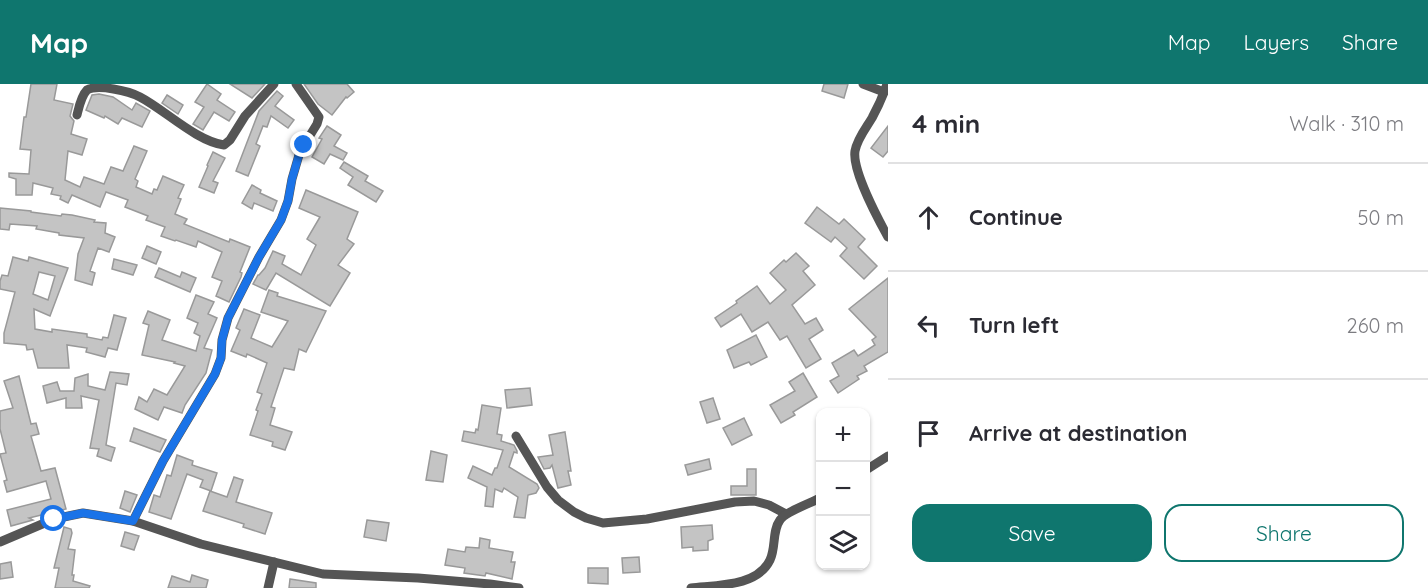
<!DOCTYPE html>
<html lang="en">
<head>
<meta charset="utf-8">
<style>
  :root { --surface:#fff; --page:#f2f2f3; --text:#2b2b33; --muted:#7c7c81; --line:#e1e1e2; --accent:#0f766e }
  body { margin:0; font-family:Quicksand,sans-serif; background:var(--page); color:var(--text) }
  .controls { position:absolute; right:18px; bottom:18px; display:grid; overflow:hidden; border-radius:12px; box-shadow:0 2px 4px #0004 }
  .controls button { width:54px; height:54px; display:grid; place-items:center; padding:0; border:0; border-bottom:2px solid var(--line); background:var(--surface); color:var(--text); font:30px sans-serif }
  .stop { position:absolute; width:18px; height:18px; margin:-14px; border:4px solid #1a73e8; border-radius:50%; background:#fff }
  .stop.end { background:#1a73e8; border-color:#fff; box-shadow:0 2px 6px #0008 }
  .list { margin:0; padding:0; list-style:none }
  h2 { display:flex; justify-content:space-between; align-items:center; height:78px; margin:0; padding:0 24px; font-size:26px }
  h2 small { font-size:20px; font-weight:400; color:var(--muted) }
  .list li { display:grid; grid-template-columns:39px 1fr auto; gap:18px; align-items:center; box-sizing:border-box; height:108px; padding:0 24px; border-top:2px solid var(--line) }
  .list b { display:block; font-size:22px; white-space:nowrap }
  .list em { font-size:20px; font-style:normal; color:var(--muted) }
  .actions { display:flex; gap:12px; padding:18px 24px }
  .actions a { flex:1; padding:14px 0; border:2px solid var(--accent); border-radius:18px; text-align:center; font-size:21px; color:var(--accent) }
  .actions .main { background:var(--accent); color:#fff }
  .icon { flex:none; width:33px; height:33px; fill:none; stroke:currentColor; stroke-width:2; stroke-linecap:round; stroke-linejoin:round }
  .map { position:relative; flex:none; width:888px; height:504px; overflow:hidden }
  header { display:flex; align-items:center; gap:36px; box-sizing:border-box; height:84px; padding:0 30px; background:var(--accent); color:#fff }
  header strong { font-size:28px }
  nav { display:flex; gap:33px; margin-inline-start:auto; font-size:21px }
  main { display:flex }
  aside { flex:1; background:var(--surface) }
  .map>svg:first-child { display:block }
  .building { fill:#c4c4c4; stroke:#999; stroke-width:1.5; fill-rule:evenodd }
  .lines { fill:none; stroke-linecap:round; stroke-linejoin:round }
  .minor { stroke:#555; stroke-width:9 }
  .route { stroke:#1a73e8; stroke-width:8 }
</style>
</head>
<body>
<header>
<strong>Map</strong>
<nav><a>Map</a><a>Layers</a><a>Share</a></nav>
</header>
<main>
<div class="map">
<svg width="888" height="504" viewBox="0 0 888 504">
  <rect width="100%" height="100%" fill="#fff"/>
  <g class="building">
    <path d="M31 0H57L54 16 73 20 70 32 74 37 71 50 87 55 82 71 68 67 65 96 80 103 84 93 104 100 111 83 123 87 134 62 147 67 135 95 138 97 136 103 152 110 154 105 157 106 163 92 184 101 178 114 181 115 175 130 187 135 184 140 229 158 230 155 250 163 240 188 242 189 241 193 229 218 216 212 222 197 212 193 222 168 198 157 196 163 176 156 175 157 161 152 165 143 146 136 148 132 125 123 128 116 106 108 100 123 72 111 68 119 60 115 61 112 51 110 53 104 33 99 32 111H16V95L9 93V89L29 90 31 66 20 65 24 33H26Z"/>
    <path d="M207 0 221 10 217 16 235 28 229 37 214 28 203 46 193 40 204 23 195 18Z"/>
    <path d="M230 0H265L252 14Z"/>
    <path d="M304 0H347L354 8 347 14 346 13 332 31 318 20Z"/>
    <path d="M824 0H848L844 14 822 7Z"/>
    <path d="M277 7 283 12 275 22 294 36 288 44 271 32 267 43 263 42 256 60 260 62 248 92 236 87 259 27Z"/>
    <path d="M99 10 113 13 132 26 136 19 150 27 142 43 122 34 118 40 105 32 104 34 86 26 92 11Z"/>
    <path d="M167 11 183 21 178 30 162 19Z"/>
    <path d="M327 42 341 51 334 62 347 69 343 76 330 70 324 80 312 73 322 55 319 54Z"/>
    <path d="M888 42V67L883 73 871 64Z"/>
    <path d="M213 68 225 74 213 97 218 99 214 109 199 103 208 82 207 81Z"/>
    <path d="M344 78 368 92 365 97 383 107 376 118 348 101 353 93 340 84Z"/>
    <path d="M252 101 261 106 260 109 277 117 273 127 254 119 252 125 242 119Z"/>
    <path d="M306 106 358 128 347 155 354 160 338 181 350 189 330 222 276 189 266 206 253 200 258 191H259L265 184 273 167 285 172 282 180 301 191 316 161 307 155 320 133 299 124Z"/>
    <path d="M817 123 839 140 844 135 865 155 858 163 877 182 864 195 840 172 847 164 835 153 831 158 805 139Z"/>
    <path d="M0 124 31 127V128L61 132 62 130 72 131 95 136 94 138 106 139 105 149 115 153 109 168 98 164 90 187 95 189 92 201 75 196 78 170 84 154 59 151V149L36 145 37 142 10 140 9 146 0 145Z"/>
    <path d="M147 162 161 168 156 180 142 174Z"/>
    <path d="M796 169 809 182 803 187 815 201 792 221 805 240 816 234 823 246 809 255 821 275 806 284 787 252 780 256 768 238 752 248 741 230 721 243 715 234 737 219 736 217 757 202 770 220 786 206 770 189 784 176 786 178Z"/>
    <path d="M13 173 28 177 29 173 68 184 50 232 34 225 35 245 52 248V245L87 250V253L102 256 103 253 108 254 114 231 126 234 117 266 108 264 105 273 86 268 87 264 67 261 69 284H38L33 265 27 266 26 261 4 259V249L15 208 0 205V197L2 191 8 192ZM39 188 55 192 48 216 33 210Z"/>
    <path d="M114 175 137 181 133 191 112 185Z"/>
    <path d="M159 184 180 193 182 188 196 194 190 208 155 193Z"/>
    <path d="M888 194V268L864 282 867 287 857 292 859 295 838 309 830 297 839 292 832 279 854 266 858 272 875 261 872 256 876 253 849 225Z"/>
    <path d="M269 206 278 209 277 212 326 227 306 268 299 265 294 286 284 284 271 323 275 324 270 341 292 348 285 366 272 362 273 358 250 351 258 327 256 326 262 310 257 308 267 279 247 270 246 273 231 267 240 246 236 244 244 225 260 231 251 254 272 263 288 237 261 228Z"/>
    <path d="M196 211 214 218 208 230 217 234 204 264 212 266 206 289 185 321 182 329 164 323 158 336 135 325 139 313 147 318 154 305 167 311 185 282 174 279 175 278 142 271 149 241 143 239 148 227 170 236 162 256 196 267 200 252 194 249 198 239 187 234Z"/>
    <path d="M756 251 767 273 751 281 749 278 734 284 727 266Z"/>
    <path d="M110 288 129 290 127 301 116 299 106 361 115 364 111 377 97 372 99 365 90 364 99 316 81 312 82 324H66V314L47 319 43 302 57 298 60 307H74L75 294 88 290V302L105 306Z"/>
    <path d="M803 289 817 313 793 328 795 331 781 339 770 321 795 307 789 298Z"/>
    <path d="M19 292 31 340 36 339 39 350 31 352 41 387 55 384 66 425 29 434 33 436 11 442 7 426 51 415 46 397 7 408 4 397 7 396 0 370 6 369 0 345V327L13 324 4 297Z"/>
    <path d="M530 304 532 321 507 324 505 306Z"/>
    <path d="M713 314 720 335 707 339 700 318Z"/>
    <path d="M482 321 501 324 497 350 502 351 501 357 514 361 517 367V369L514 368 509 383 537 400 539 404 536 409 528 411 525 434 514 433 518 413 504 404 502 408 495 405 493 423 485 422 487 403 468 394 473 382 492 391 495 384H497L503 366 462 357 464 347 475 349 476 345 478 346Z"/>
    <path d="M744 334 752 351 732 361 723 344Z"/>
    <path d="M134 344 166 356 160 368 130 357Z"/>
    <path d="M565 348 571 387H568L571 401 558 404 552 381 550 384 544 385 538 373 553 371 549 351Z"/>
    <path d="M431 367 447 371 443 398 426 396Z"/>
    <path d="M177 371 193 377 192 381 217 389 211 407 200 403 203 396 187 390 171 435 149 428 154 411 160 413 167 391 171 392Z"/>
    <path d="M709 375 711 385 688 391 685 381Z"/>
    <path d="M747 385H756V411H731V402H747Z"/>
    <path d="M234 393 243 396 236 418 272 429 265 450 243 443 244 440 203 427 210 407 227 413Z"/>
    <path d="M125 407 137 411 130 428 120 424Z"/>
    <path d="M367 436 389 439 386 457 364 453Z"/>
    <path d="M712 441 713 455 708 457V466L693 467V463L682 464 681 443Z"/>
    <path d="M64 443 71 445 72 449 68 465 75 466 72 491H74L73 497 90 502 89 504H55L59 484H54Z"/>
    <path d="M125 448 139 452 134 466 121 462Z"/>
    <path d="M480 454 490 456 489 464 513 468 511 478H515L512 495 486 489 485 492 464 489 465 484 445 481 448 465 465 468 466 463 479 464Z"/>
    <path d="M639 473 640 488 623 489 622 474Z"/>
    <path d="M11 478 13 493 0 495V480Z"/>
    <path d="M588 484H608V500L588 499Z"/>
    <path d="M192 491 208 496 206 504H168L172 492 190 498Z"/>
    <path d="M290 495 316 499V504H289Z"/>
  </g>
  <g class="lines">
    <g class="minor">
      <path d="M863 0 884 8"/>
      <path d="M887 0C883 12 878 23 872 34 866 44 857 55 855 67 852 86 878 135 888 153"/>
      <path d="M77 31C79 23 81 12 87 6 98 0 129 7 140 13 165 26 196 57 224 61L230 56 245 32 274 0"/>
      <path d="M516 352 547 403 558 416 574 428 586 434 603 439 647 435 735 418 754 417 769 421 786 430"/>
      <path d="M866 386 888 372"/>
      <path d="M133 437 163 377 215 290 221 274 222 256 228 234 259 173 281 136 288 117 292 95 299 71 304 61 317 40 319 33 296 0"/>
      <path d="M0 458 54 435 83 429 133 437 201 460 323 490 418 494 490 500 519 504"/>
      <path d="M268 504 274 478"/>
      <path d="M691 504C716 501 757 503 770 476 776 464 772 447 780 436 785 428 811 419 820 414"/>
    </g>
  </g>
  <g class="lines">
    <path class="route" d="M54 435 83 429 133 437 163 377 215 290 221 274 222 256 228 234 259 173 281 136 288 117 292 95 299 71 304 61"/>
  </g>
</svg>
<div class="controls">
<button>+</button>
<button>−</button>
<button><svg class="icon" aria-label="layers" viewBox="0 0 24 24"><path d="M12 4l9 5-9 5-9-5zM3 14l9 5 9-5"/></svg></button>
</div>
<div class="stop" style="left:54px;top:435px"></div>
<div class="stop end" style="left:304px;top:61px"></div>
</div>
<aside>
<h2>4 min<small>Walk · 310 m</small></h2>
<ul class="list">
<li><svg class="icon" aria-label="ahead" viewBox="0 0 24 24"><path d="M12 20V5M6 11l6-6 6 6"/></svg><div><b>Continue</b></div><em>50 m</em></li>
<li><svg class="icon" aria-label="left" viewBox="0 0 24 24"><path d="M17 20v-9H6M10 6l-5 5 5 5"/></svg><div><b>Turn left</b></div><em>260 m</em></li>
<li><svg class="icon" aria-label="arrive" viewBox="0 0 24 24"><path d="M6 21V4h12l-3 4 3 4H6"/></svg><div><b>Arrive at destination</b></div></li>
</ul>
<div class="actions"><a class="main">Save</a><a>Share</a></div>
</aside>
</main>
</body>
</html>
